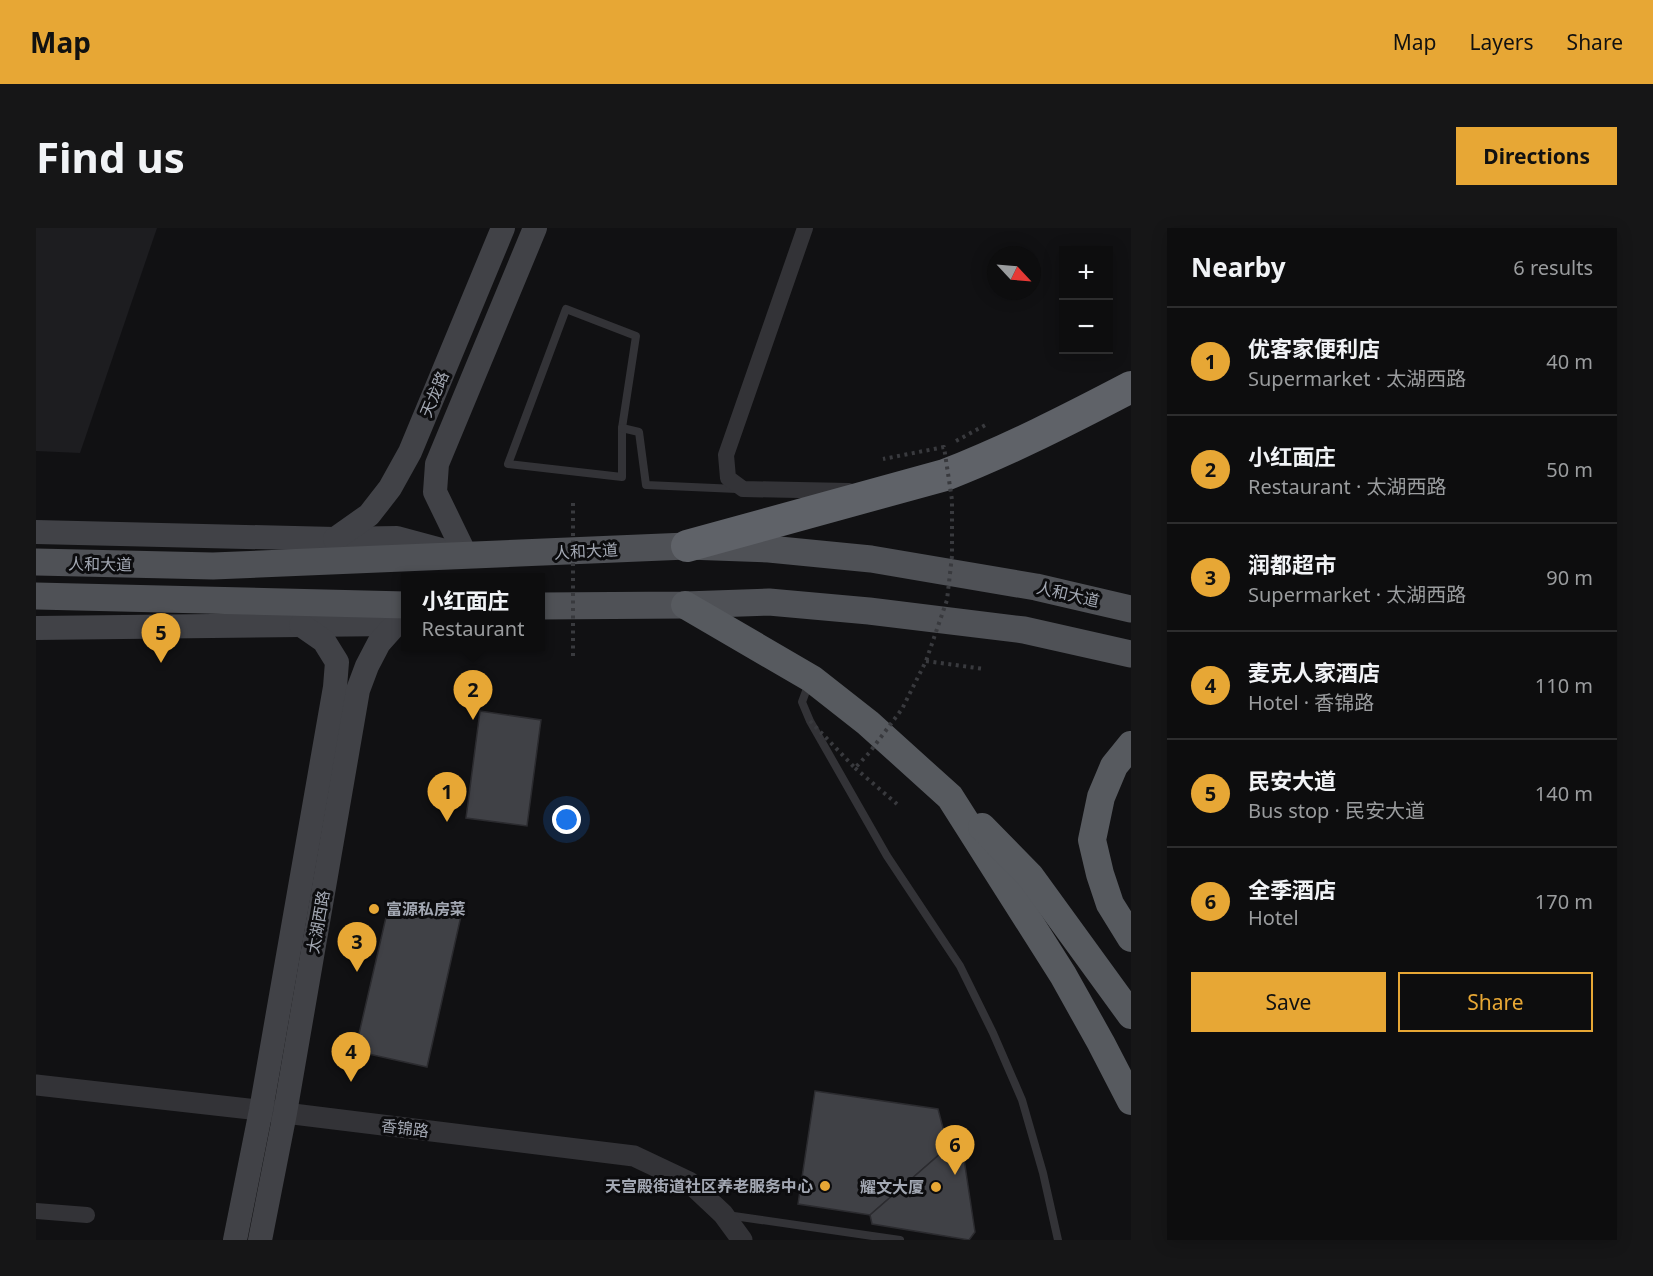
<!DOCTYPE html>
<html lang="en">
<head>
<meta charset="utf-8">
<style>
  :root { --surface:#0d0d0e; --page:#161617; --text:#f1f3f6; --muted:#9a9c9e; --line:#2d2d2e; --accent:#e7a735 }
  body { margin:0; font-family:"Noto Sans","Noto Sans SC",sans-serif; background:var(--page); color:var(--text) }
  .controls { position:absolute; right:18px; top:18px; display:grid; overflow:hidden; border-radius:0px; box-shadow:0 3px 15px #0003 }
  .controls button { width:54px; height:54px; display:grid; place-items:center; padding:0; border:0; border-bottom:2px solid var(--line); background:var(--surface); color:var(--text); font:30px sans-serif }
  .compass { position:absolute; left:951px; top:18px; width:54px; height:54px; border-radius:50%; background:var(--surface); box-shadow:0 3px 15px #0003; rotate:116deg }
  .you { position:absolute; left:531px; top:592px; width:21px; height:21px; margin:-15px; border:4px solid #fff; border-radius:50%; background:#1a73e8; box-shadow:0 0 0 9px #1a73e833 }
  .badge { display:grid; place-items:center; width:39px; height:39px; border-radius:50%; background:var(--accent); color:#111; font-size:20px; font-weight:700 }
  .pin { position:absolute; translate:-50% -50px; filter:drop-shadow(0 2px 3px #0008) }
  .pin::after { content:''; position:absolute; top:32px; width:21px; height:18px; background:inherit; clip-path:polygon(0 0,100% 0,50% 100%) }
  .popup { position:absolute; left:365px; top:345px; width:144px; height:78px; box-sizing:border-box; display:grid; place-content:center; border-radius:0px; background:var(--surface); filter:drop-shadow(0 2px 4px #0005); font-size:20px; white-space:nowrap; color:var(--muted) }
  .popup b { font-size:22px; color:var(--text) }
  .popup::after { content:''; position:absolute; left:50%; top:100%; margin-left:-12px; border:12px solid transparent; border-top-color:var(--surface) }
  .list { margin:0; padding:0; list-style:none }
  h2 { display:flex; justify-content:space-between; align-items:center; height:78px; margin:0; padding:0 24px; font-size:26px }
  h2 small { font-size:20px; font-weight:400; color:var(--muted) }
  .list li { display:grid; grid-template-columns:39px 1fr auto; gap:18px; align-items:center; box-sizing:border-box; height:108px; padding:0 24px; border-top:2px solid var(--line) }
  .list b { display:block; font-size:22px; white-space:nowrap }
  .list p { margin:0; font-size:20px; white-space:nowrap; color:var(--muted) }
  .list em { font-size:20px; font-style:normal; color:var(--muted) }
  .actions { display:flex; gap:12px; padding:18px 24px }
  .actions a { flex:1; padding:14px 0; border:2px solid var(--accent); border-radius:0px; text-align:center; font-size:21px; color:var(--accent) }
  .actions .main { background:var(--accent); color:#111 }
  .map { position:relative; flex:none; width:1095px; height:1012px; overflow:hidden; border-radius:0px }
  header { display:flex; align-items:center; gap:36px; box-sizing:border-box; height:84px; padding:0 30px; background:var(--accent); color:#111 }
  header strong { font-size:28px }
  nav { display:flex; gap:33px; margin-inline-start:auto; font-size:21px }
  .intro { display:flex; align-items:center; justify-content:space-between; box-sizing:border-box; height:144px; padding:0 36px }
  h1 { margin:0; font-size:42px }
  .button { padding:15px 27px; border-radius:0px; background:var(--accent); color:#111; font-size:21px; font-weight:700 }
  main { display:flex; gap:36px; padding:0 36px }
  aside { flex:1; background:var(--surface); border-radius:0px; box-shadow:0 3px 15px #0003 }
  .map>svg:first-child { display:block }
  .built { fill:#1d1d20 }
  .building { fill:#404146; stroke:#2b2b2f; stroke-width:1.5 }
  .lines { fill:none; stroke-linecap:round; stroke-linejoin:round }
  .path { stroke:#393a3e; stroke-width:4; stroke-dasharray:3 4.5; stroke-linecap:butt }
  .service { stroke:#333337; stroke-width:8 }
  .minor { stroke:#333337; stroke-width:16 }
  .tertiary { stroke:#333337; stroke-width:21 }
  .secondary { stroke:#414247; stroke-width:24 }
  .primary { stroke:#4f5156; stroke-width:27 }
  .trunk { stroke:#575a5f; stroke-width:28 }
  .motorway { stroke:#5f6268; stroke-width:32 }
  .path-bridge { stroke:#393a3e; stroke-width:4; stroke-dasharray:3 4.5; stroke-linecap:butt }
  .poi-dot { fill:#e7a735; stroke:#0c0c0e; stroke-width:2 }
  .labels { text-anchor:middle; stroke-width:6; stroke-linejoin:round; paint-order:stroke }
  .street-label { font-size:16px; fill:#a3a8b3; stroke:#0c0c0e }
  .poi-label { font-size:16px; font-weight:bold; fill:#a3a8b3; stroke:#0c0c0e; text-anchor:end }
</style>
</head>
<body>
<header>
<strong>Map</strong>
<nav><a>Map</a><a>Layers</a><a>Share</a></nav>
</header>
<div class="intro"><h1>Find us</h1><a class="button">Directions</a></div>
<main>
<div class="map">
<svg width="1095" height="1012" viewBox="0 0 1095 1012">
  <rect width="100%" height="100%" fill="#111113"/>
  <path class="built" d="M0 0H121L44 225 0 223Z"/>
  <g class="building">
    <path d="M444 483 505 492 491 598 430 590Z"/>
    <path d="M354 672 425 688 391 839 319 823Z"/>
    <path d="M779 863 902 881 912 919 834 987 762 976Z"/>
    <path d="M912 919 928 931 939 1004 933 1012 836 996 834 987Z"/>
  </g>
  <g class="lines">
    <g class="path">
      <path d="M920 213 953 195"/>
      <path d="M890 433 948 441"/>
      <path d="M819 540 861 576"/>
    </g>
    <g class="service">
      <path d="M530 81 600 108 586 200V249L472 236Z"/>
      <path d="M586 200 603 204 610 257 701 261"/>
      <path d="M773 455 766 474 774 493 851 628 924 738 957 805 986 872 1007 945 1022 1012"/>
      <path d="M691 987 864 1012"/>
    </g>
    <g class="minor">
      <path d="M769 0 690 227 692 250 707 261 813 263"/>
      <path d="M0 983 51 987"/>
    </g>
    <path class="tertiary" d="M0 857 249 885 598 928 653 954 687 986 706 1012"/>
    <g class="secondary">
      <path d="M0 304 299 311 361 310 413 324"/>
      <path d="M299 311 333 287 354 260 374 224 467 0"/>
      <path d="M430 328 399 264 401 236 499 0"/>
      <path d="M0 400 360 396"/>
      <path d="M199 1012 225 882 299 459 301 434 288 413 265 397"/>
      <path d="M224 1012 249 885 322 462 331 438 343 415 360 396 370 393"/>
    </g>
    <g class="primary">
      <path d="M0 334 177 338 651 318 733 321 835 331 1000 359 1095 381"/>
      <path d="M0 368 370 377"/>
      <path d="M504 378 649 377 733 374 833 383 988 402 1095 426"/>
    </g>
    <g class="trunk">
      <path d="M649 377 776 451 832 495 914 569 1027 747 1065 815 1095 873"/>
      <path d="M1095 517 1078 538 1065 569 1056 612 1064 646 1074 676 1095 710"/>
      <path d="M946 599 994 648 1095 787"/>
    </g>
    <path class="motorway" d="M651 318 909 247C973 222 1034 191 1095 159"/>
    <g class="path-bridge">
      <path d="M537 428V274"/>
      <path d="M774 493 819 540 833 525 866 481 890 433 911 372 916 328V272L908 219 847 231"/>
    </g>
  </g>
  <g class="poi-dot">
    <circle cx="338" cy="681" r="6"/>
    <circle cx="789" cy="958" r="6"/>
    <circle cx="900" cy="959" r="6"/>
  </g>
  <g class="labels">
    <g class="street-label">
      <text transform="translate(398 166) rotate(-67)" y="6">天龙路</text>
      <text transform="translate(550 323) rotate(-3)" y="6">人和大道</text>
      <text transform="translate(64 336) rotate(1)" y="6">人和大道</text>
      <text transform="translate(1032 366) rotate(13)" y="6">人和大道</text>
      <text transform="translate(282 694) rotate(-80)" y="6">太湖西路</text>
      <text transform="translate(369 900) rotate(7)" y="6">香锦路</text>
    </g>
    <g class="poi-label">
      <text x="350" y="687" text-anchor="start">富源私房菜</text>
      <text x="777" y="964">天宫殿街道社区养老服务中心</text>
      <text x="888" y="965">耀文大厦</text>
    </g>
  </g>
</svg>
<div class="controls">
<button>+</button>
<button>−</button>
</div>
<svg class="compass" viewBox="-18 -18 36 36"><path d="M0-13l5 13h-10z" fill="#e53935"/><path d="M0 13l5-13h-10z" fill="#9a9c9e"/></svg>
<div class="you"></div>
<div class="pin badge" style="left:411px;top:594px">1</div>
<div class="pin badge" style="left:437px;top:492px">2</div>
<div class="popup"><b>小红面庄</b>Restaurant</div>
<div class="pin badge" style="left:321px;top:744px">3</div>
<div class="pin badge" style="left:315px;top:854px">4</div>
<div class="pin badge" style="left:125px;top:435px">5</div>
<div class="pin badge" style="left:919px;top:947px">6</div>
</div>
<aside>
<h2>Nearby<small>6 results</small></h2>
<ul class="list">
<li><span class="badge">1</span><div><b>优客家便利店</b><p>Supermarket · 太湖西路</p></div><em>40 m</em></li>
<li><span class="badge">2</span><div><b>小红面庄</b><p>Restaurant · 太湖西路</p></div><em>50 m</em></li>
<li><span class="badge">3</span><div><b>润都超市</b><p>Supermarket · 太湖西路</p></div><em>90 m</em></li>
<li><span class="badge">4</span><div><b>麦克人家酒店</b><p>Hotel · 香锦路</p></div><em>110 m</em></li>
<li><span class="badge">5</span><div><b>民安大道</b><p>Bus stop · 民安大道</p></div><em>140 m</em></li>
<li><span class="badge">6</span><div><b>全季酒店</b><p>Hotel</p></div><em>170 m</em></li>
</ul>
<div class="actions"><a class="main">Save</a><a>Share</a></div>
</aside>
</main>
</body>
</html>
